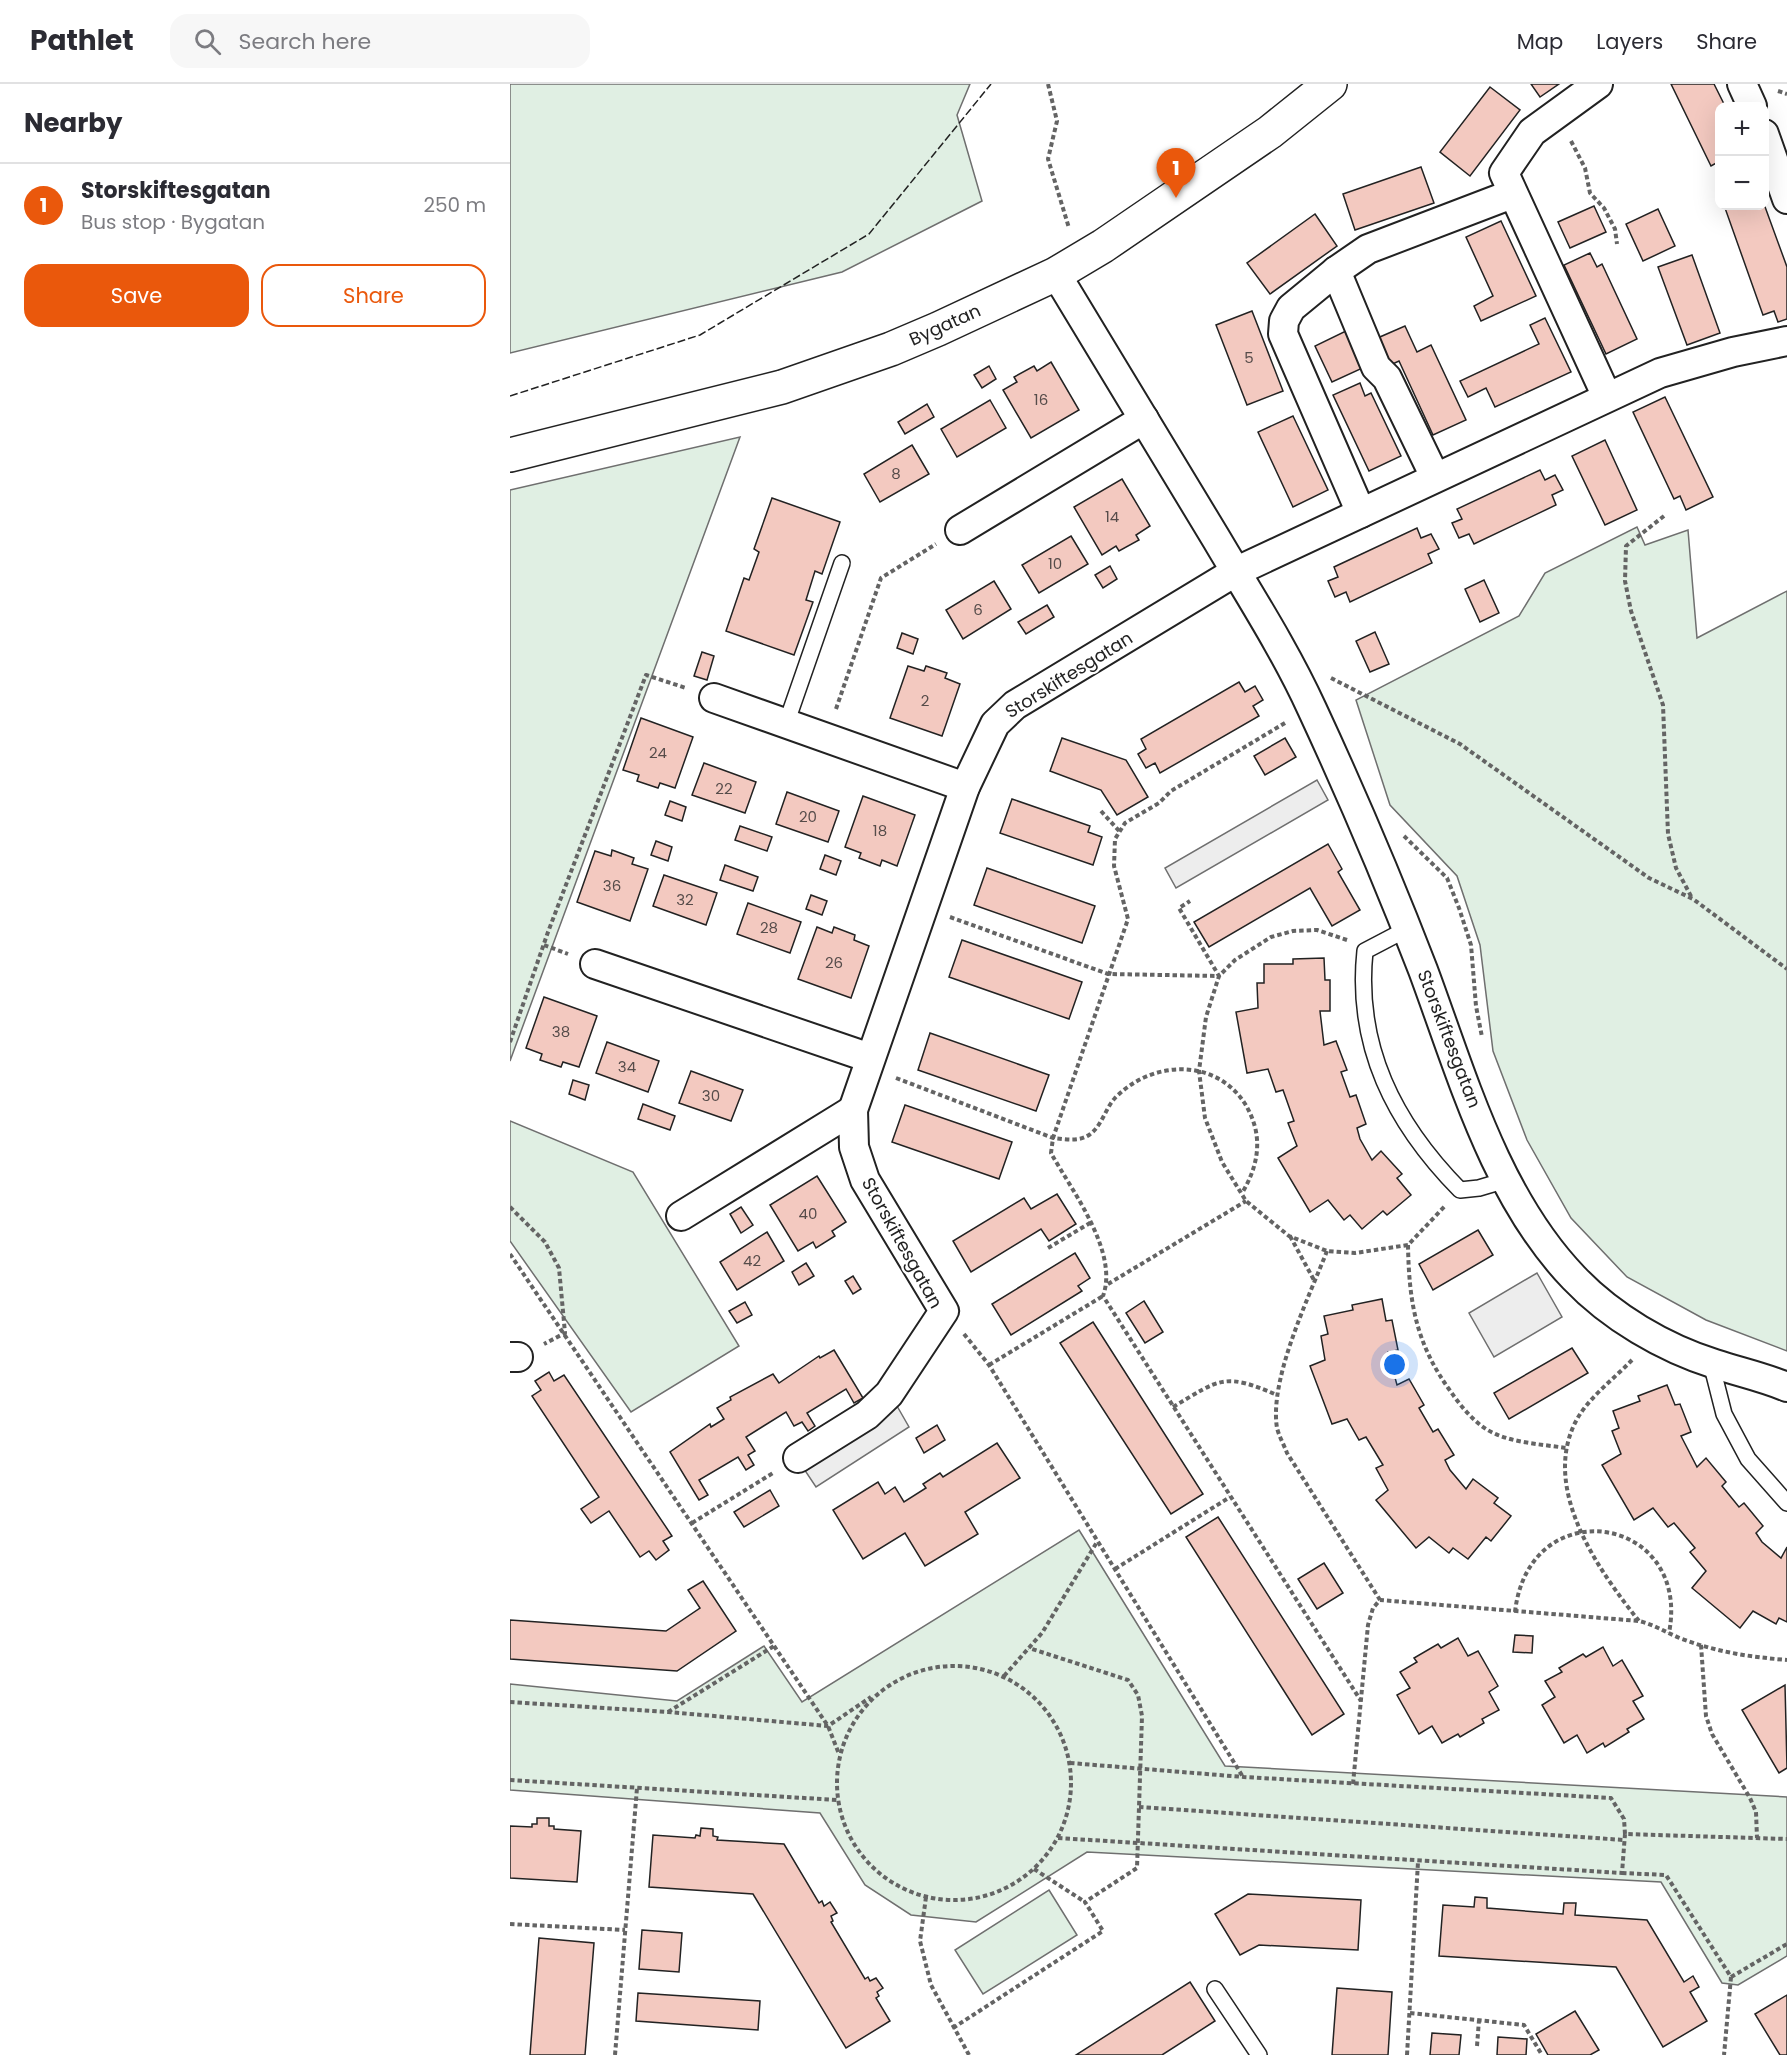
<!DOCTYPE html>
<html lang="en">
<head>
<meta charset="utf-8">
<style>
  :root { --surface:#fff; --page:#f7f7f7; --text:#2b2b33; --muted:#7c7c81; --line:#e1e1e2; --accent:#ea580c }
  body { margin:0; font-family:Poppins,sans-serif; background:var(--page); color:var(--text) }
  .controls { position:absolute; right:18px; top:18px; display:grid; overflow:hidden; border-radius:12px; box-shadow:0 6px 24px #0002 }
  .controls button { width:54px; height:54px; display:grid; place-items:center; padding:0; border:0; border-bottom:2px solid var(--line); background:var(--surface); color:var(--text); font:30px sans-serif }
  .you { position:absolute; left:885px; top:1281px; width:21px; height:21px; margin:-15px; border:4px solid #fff; border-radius:50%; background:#1a73e8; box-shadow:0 0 0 9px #1a73e833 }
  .badge { display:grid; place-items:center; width:39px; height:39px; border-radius:50%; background:var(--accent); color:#fff; font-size:20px; font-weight:700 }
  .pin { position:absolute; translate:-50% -50px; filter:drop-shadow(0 2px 3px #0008) }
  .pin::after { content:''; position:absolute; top:32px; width:21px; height:18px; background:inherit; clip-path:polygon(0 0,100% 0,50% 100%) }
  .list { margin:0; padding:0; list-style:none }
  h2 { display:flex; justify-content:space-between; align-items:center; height:78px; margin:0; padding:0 24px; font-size:26px }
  h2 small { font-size:20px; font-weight:400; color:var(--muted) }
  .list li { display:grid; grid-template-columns:39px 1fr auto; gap:18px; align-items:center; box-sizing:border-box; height:84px; padding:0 24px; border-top:2px solid var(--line) }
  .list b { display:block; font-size:22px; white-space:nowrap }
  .list p { margin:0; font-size:20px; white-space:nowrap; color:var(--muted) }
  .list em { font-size:20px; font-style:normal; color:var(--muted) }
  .actions { display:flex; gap:12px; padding:18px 24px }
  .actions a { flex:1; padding:14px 0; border:2px solid var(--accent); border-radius:18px; text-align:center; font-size:21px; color:var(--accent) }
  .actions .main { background:var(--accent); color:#fff }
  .icon { flex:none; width:33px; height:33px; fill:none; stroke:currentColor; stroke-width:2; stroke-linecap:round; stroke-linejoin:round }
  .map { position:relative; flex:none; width:1277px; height:1971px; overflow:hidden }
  header { display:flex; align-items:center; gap:36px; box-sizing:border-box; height:84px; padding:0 30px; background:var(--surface); border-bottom:2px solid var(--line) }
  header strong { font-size:28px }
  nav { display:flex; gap:33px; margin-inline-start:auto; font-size:21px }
  .search { width:420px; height:54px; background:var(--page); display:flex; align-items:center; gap:15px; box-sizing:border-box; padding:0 21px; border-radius:18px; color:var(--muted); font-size:22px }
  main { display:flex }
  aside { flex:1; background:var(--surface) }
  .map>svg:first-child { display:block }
  .green { fill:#e0efe3; stroke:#6f6f6f; stroke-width:1.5 }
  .parking { fill:#ededed; stroke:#6f6f6f; stroke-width:1.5 }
  .building { fill:#f3c9c0; stroke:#222; stroke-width:1.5 }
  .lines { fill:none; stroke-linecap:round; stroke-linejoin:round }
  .lane-casing { stroke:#222; stroke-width:18 }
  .street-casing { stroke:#222; stroke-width:32 }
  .secondary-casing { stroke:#222; stroke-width:36 }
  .path { stroke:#646464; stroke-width:4; stroke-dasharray:4.5 3; stroke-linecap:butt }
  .lane { stroke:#fff; stroke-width:15 }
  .street { stroke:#fff; stroke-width:28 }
  .secondary { stroke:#fff; stroke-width:33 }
  .fence { stroke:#222; stroke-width:1.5; stroke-dasharray:8 3; stroke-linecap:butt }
  .labels { text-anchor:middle; stroke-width:4.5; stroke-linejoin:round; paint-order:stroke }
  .number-label { font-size:15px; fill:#564c4a }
  .street-label { font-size:18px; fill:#222; stroke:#fff }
</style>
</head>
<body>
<header>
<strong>Pathlet</strong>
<div class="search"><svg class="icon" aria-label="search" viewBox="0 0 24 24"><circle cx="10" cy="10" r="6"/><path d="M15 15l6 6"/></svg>Search here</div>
<nav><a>Map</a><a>Layers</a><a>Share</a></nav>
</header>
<main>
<aside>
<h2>Nearby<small></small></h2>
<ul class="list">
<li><span class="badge">1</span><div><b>Storskiftesgatan</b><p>Bus stop · Bygatan</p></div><em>250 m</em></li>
</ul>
<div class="actions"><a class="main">Save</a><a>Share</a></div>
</aside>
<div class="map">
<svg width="1277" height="1971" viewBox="0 0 1277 1971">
  <rect width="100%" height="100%" fill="#fff"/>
  <g class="green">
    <path d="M0 0H460L447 31 472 117 332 188 0 269Z"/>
    <path d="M230 353 0 977V406Z"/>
    <path d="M1127 443 1135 461 1178 446 1187 554 1277 507V1267L1196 1236 1117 1193 1061 1134 1017 1056 983 967 970 861 947 792 880 721 846 616 1009 532 1035 489Z"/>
    <path d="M0 1037 123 1088 229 1262 121 1328 0 1157Z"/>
    <path d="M569 1446 715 1682 1277 1713V1872L1228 1901 1212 1899 1151 1798 577 1768 466 1838 401 1831 355 1801 310 1729 0 1706V1600L167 1617 254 1562 292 1618Z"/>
    <path d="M539 1806 567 1851 473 1910 445 1866Z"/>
  </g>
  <g class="parking">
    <path d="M807 696 818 716 666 804 655 784Z"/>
    <path d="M1027 1189 1052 1233 984 1273 959 1229Z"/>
    <path d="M387 1322 399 1343 306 1403 292 1382Z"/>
  </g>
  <g class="building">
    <path d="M1021 0H1049L1030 13Z"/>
    <path d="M1161 0H1204L1215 22H1210V77L1201 82Z"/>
    <path d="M980 3 1010 26 960 92 930 68Z"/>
    <path d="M911 83 924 119 845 146 833 110Z"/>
    <path d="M1254 120 1277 183V235L1268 238 1264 227 1253 231 1215 124Z"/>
    <path d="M1084 122 1096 148 1060 164 1048 138Z"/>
    <path d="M1148 125 1165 162 1133 177 1116 140Z"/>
    <path d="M805 130 827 162 760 210 737 179Z"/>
    <path d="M991 137 1026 212 971 237 964 222 983 212 956 153Z"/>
    <path d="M1080 169 1087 183 1092 180 1127 255 1096 270 1054 181Z"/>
    <path d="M1182 171 1210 249 1177 261 1148 183Z"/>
    <path d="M742 227 773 307 737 321 706 241Z"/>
    <path d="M1035 234 1061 288 985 323 976 304 958 313 950 297 1029 260 1020 241Z"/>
    <path d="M895 242 907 268 921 261 956 336 923 351 889 277 876 283 863 256Z"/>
    <path d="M840 245 857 282 822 298 805 262Z"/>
    <path d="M541 278 569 326 521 354 493 306 507 298 504 293 524 282 527 287Z"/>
    <path d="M479 282 486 295 472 304 464 291Z"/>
    <path d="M850 299 855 312 861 309 891 372 859 387 823 311Z"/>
    <path d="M1155 313 1203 413 1176 426 1170 412 1164 415 1123 328Z"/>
    <path d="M480 316 496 344 447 373 431 345Z"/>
    <path d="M417 320 424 333 395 350 388 338Z"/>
    <path d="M783 332 818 406 783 423 748 348Z"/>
    <path d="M1095 356 1127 426 1095 441 1062 372Z"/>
    <path d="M402 361 419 390 370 418 354 390Z"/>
    <path d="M1030 386 1035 396 1045 391 1053 406 1042 411 1046 421 964 460 959 450 949 454 942 439 952 435 947 425Z"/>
    <path d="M612 395 640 442 626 451 629 456 609 467 606 462 592 471 564 423Z"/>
    <path d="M262 414 330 438 312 490 305 487 296 516 303 518 284 571 216 547 234 494 239 496 249 468 244 465Z"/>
    <path d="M907 444 911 454 921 450 929 465 918 470 922 479 840 518 836 508 825 513 818 497 828 493 824 483Z"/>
    <path d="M561 452 578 480 529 509 512 481Z"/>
    <path d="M600 482 607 495 593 504 585 491Z"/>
    <path d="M974 496 989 529 970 538 955 505Z"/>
    <path d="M484 497 501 525 453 555 436 526Z"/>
    <path d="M537 521 544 533 516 550 508 538Z"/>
    <path d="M865 548 879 580 860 588 846 557Z"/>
    <path d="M392 549 408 555 403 570 387 564Z"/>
    <path d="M192 568 204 572 197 596 184 592Z"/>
    <path d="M398 582 414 587 416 582 437 589 435 594 450 600 432 652 380 634Z"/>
    <path d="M729 598 735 608 745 602 753 616 743 622 749 632 650 689 645 679 636 684 628 670 636 665 631 655Z"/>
    <path d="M131 634 183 653 165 704 150 699 148 704 127 697 129 691 113 686Z"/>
    <path d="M552 654 616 676 638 713 607 731 591 706 540 687Z"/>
    <path d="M775 654 786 673 755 691 744 672Z"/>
    <path d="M194 679 246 698 235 729 182 711Z"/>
    <path d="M277 708 329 727 318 758 266 740Z"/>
    <path d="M353 712 405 731 387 782 372 776 370 782 349 774 351 769 335 763Z"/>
    <path d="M502 715 580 742 578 748 592 753 583 781 490 749Z"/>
    <path d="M160 717 176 723 172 737 155 731Z"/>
    <path d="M230 742 262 753 257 767 225 756Z"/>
    <path d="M146 757 162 763 158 777 141 771Z"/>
    <path d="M818 760 832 785 828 788 850 826 822 842 800 804 699 863 684 838Z"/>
    <path d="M102 766 124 774 122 780 138 785 120 837 67 818 85 767 101 772Z"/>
    <path d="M315 771 331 777 326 791 310 785Z"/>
    <path d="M215 781 248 793 243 807 210 796Z"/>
    <path d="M477 784 585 822 572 859 464 821Z"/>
    <path d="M154 791 207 809 196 841 143 822Z"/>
    <path d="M301 811 317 817 312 831 296 825Z"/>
    <path d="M238 819 291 838 280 869 227 850Z"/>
    <path d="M307 843 322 849 324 843 345 851 344 856 359 862 341 914 288 895Z"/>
    <path d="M452 856 572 898 559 935 439 893Z"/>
    <path d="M814 874 815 896H820V927H810L814 961 826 957 837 986 831 988 840 1013 846 1011 856 1040 847 1044 850 1055 862 1076 871 1067 892 1090 887 1094 901 1111 877 1131 873 1127 852 1145 840 1131 834 1136 818 1116 800 1128 768 1074 787 1062 778 1039 784 1037 773 1006 766 1008 758 985 737 989 726 928 748 924 747 899H754V880H783V875Z"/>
    <path d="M34 913 87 932 69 983 53 978 51 983 30 976 32 970 16 964Z"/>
    <path d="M420 949 539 991 526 1027 408 986Z"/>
    <path d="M97 958 149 977 138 1008 86 989Z"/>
    <path d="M181 987 233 1006 221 1037 169 1019Z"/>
    <path d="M63 996 79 1001 75 1016 59 1010Z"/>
    <path d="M133 1020 165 1032 160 1046 128 1035Z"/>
    <path d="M395 1021 502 1058 489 1095 382 1058Z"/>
    <path d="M307 1092 336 1138 322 1147 325 1152 306 1164 303 1158 288 1167 260 1121Z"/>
    <path d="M547 1110 566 1140 539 1157 531 1145 461 1188 443 1157 514 1114 521 1125Z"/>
    <path d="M231 1123 243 1141 231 1149 220 1130Z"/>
    <path d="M968 1146 983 1171 923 1206 909 1180Z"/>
    <path d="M257 1148 274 1177 227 1206 210 1178Z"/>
    <path d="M565 1169 580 1194 568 1202 572 1207 501 1251 482 1220Z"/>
    <path d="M296 1179 304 1192 289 1201 282 1188Z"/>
    <path d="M343 1192 351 1205 343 1210 335 1197Z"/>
    <path d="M872 1215 876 1237 882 1236 888 1266 878 1268 887 1301 899 1295 914 1321 909 1324 923 1348 928 1345 944 1371 935 1376 940 1386 956 1405 963 1395 988 1414 984 1419 1001 1432 981 1457 976 1453 958 1475 943 1464 939 1469 919 1453 906 1464 866 1416 878 1406 866 1384 873 1381 856 1353 849 1356 837 1335 822 1340 800 1282 815 1276 811 1252 818 1250 814 1232 843 1226 842 1221Z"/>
    <path d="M634 1217 653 1248 635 1259 616 1229Z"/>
    <path d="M235 1218 242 1231 227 1239 219 1227Z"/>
    <path d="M583 1238 693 1410 661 1430 550 1259Z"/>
    <path d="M1062 1264 1078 1289 999 1335 984 1309Z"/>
    <path d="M324 1266 353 1314 344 1319 336 1305 297 1329 305 1342 298 1347 292 1338 284 1342 276 1328 236 1353 245 1367 238 1371 244 1381 236 1386 228 1373 189 1396 198 1411 189 1416 160 1368 200 1340 201 1343 214 1335 207 1324 221 1316 220 1313 263 1290 269 1299 309 1272 310 1274Z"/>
    <path d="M39 1288 44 1297 54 1291 162 1452 153 1457 159 1466 146 1476 139 1467 130 1473 99 1427 81 1439 71 1425 89 1413 22 1312 31 1306 25 1297Z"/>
    <path d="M1157 1301 1165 1321 1170 1320 1181 1348 1171 1352 1187 1383 1196 1374 1216 1398 1212 1402 1229 1423 1234 1419 1253 1442 1246 1449 1252 1458 1271 1474 1277 1463V1538L1269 1534 1266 1540 1243 1527 1230 1544 1182 1504 1196 1487 1180 1468 1185 1464 1164 1439 1158 1443 1143 1424 1124 1436 1092 1381 1111 1370 1102 1347 1109 1344 1103 1327 1130 1317 1128 1312Z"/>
    <path d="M427 1341 435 1356 414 1369 406 1354Z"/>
    <path d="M487 1359 510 1394 455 1428 468 1450 415 1482 395 1449 353 1475 323 1426 368 1398 375 1410 385 1403 394 1418 416 1404 413 1400 430 1389 433 1393Z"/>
    <path d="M260 1406 269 1422 234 1443 224 1428Z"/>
    <path d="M708 1433 834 1630 802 1651 676 1453Z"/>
    <path d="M814 1479 833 1509 807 1525 788 1495Z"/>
    <path d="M193 1497 226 1547 167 1587 0 1575V1536L156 1547 190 1524 178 1506Z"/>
    <path d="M1005 1551 1023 1552 1022 1569 1003 1568Z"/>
    <path d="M948 1554 958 1572 968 1567 988 1602 979 1608 989 1626 972 1635 974 1639 950 1653 948 1650 932 1659 922 1642 909 1650 887 1611 900 1604 890 1588 907 1578 904 1574 928 1560 931 1564Z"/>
    <path d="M1093 1563 1103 1582 1112 1576 1133 1612 1123 1617 1134 1635 1117 1645 1119 1648 1095 1663 1093 1659 1077 1669 1067 1651 1054 1659 1032 1621 1045 1613 1035 1597 1052 1588 1049 1584 1073 1570 1076 1573Z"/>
    <path d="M1275 1601 1277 1684 1269 1689 1232 1626Z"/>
    <path d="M27 1734H39V1742H44V1745L71 1747 67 1798 0 1794V1742L22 1743V1740H27Z"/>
    <path d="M191 1744 203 1745V1752L208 1753 207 1756 274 1760 309 1819 312 1817 314 1822 320 1818 327 1829 321 1832 323 1837 321 1838 355 1895 358 1893 360 1897 366 1894 373 1904 367 1908 369 1912 366 1914 380 1937 336 1964 243 1810 139 1803 143 1751 185 1754 186 1751 190 1752Z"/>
    <path d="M738 1810 851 1816 848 1866 749 1861 730 1871 705 1830Z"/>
    <path d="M965 1813 977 1814V1824L1053 1830 1054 1819H1066L1065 1831 1137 1836 1174 1898 1183 1892 1189 1903 1180 1908 1197 1937 1153 1963 1106 1883 929 1872 933 1821 964 1823Z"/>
    <path d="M132 1846 172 1849 169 1888 129 1885Z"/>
    <path d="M29 1854 84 1859 75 1971H20Z"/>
    <path d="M680 1898 705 1937 652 1971H566Z"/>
    <path d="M827 1904 882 1908 878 1971H822Z"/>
    <path d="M128 1909 250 1917 248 1946 126 1937Z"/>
    <path d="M1277 1911V1971H1270L1245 1930Z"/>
    <path d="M1065 1927 1089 1966 1080 1971H1038L1026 1950Z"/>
    <path d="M922 1949 951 1951 949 1971H920Z"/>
    <path d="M988 1953 1017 1955 1016 1971H987Z"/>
  </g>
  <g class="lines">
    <defs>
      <g id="lane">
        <path d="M276 640 332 479"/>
        <path d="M897 845 855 867C845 962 884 1039 950 1106L969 1104 996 1096"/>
        <path d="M1201 1279 1214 1330 1238 1375 1277 1419"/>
        <path d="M705 1905 749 1971"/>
      </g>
      <g id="street">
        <path d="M1088 0 1022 48 994 89 1097 313"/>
        <path d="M1232 0 1242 22"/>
        <path d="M1254 50 1277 115"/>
        <path d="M826 187 866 283 877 294 925 393"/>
        <path d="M546 190C600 278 653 367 707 456 740 512 775 566 802 625 842 711 879 798 913 886 952 991 985 1112 1064 1194 1101 1233 1154 1264 1205 1280 1229 1288 1253 1293 1277 1303"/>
        <path d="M851 429 773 250 774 237 781 224 826 187 858 165 1002 110"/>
        <path d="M450 446 634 335"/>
        <path d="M204 614 455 703"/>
        <path d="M85 880 360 974"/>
        <path d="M171 1132 343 1026"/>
        <path d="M0 1273H8"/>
        <path d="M288 1374 357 1331 379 1310 434 1227 355 1096 344 1063 343 1026 455 703 485 640 505 621 725 488 1150 289 1223 268 1277 257"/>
      </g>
      <path id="secondary" d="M0 371 272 303 381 265 428 245 546 190 593 162 760 48 820 0"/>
    </defs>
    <use href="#lane" class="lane-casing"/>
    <use href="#street" class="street-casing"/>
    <use href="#secondary" class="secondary-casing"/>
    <g class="path">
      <path d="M538 0 547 37 538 75 559 144"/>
      <path d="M1268 7 1277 10"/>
      <path d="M1061 57 1075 84 1080 109 1094 124 1105 145 1107 160"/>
      <path d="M1154 432 1116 462 1115 497 1121 527 1153 621 1158 750 1166 784 1182 814"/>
      <path d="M821 594 950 660 1139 794 1183 815 1277 885"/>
      <path d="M326 625 371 494 426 460"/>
      <path d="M775 639 661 707 649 719 615 739 605 755 604 782 618 835 543 1054 541 1069C562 1107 609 1168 593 1212L851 1617"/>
      <path d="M591 727 610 748"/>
      <path d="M894 752 937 794 949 824 961 861 966 922 972 953"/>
      <path d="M440 833 598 890 709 892 669 824 680 817"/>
      <path d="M837 856 807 846 783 847 761 853 725 876 709 892 696 933 689 987 695 1034 712 1078 736 1117 779 1152 817 1167 845 1169 898 1161 935 1122"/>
      <path d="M34 861 58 870"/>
      <path d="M0 958 38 848 136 591 176 604"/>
      <path d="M386 994 543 1054C555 1055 568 1058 579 1051 592 1042 595 1025 605 1014 650 968 727 977 745 1043 751 1067 744 1089 732 1109"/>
      <path d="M0 1123 35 1158 49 1184 55 1249 34 1260"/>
      <path d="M780 1152 805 1198"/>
      <path d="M898 1161C899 1219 906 1260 941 1308 950 1321 962 1336 976 1345 998 1359 1031 1360 1056 1364"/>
      <path d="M538 1164 580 1139"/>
      <path d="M817 1167C799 1213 759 1295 767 1344 769 1352 774 1361 777 1369L870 1516"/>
      <path d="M0 1170 318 1642 329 1670"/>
      <path d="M598 1200 736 1117"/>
      <path d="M454 1250 479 1281 733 1693"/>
      <path d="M1122 1276C1103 1296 1076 1315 1064 1341 1033 1408 1089 1487 1129 1537"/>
      <path d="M479 1281 593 1212"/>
      <path d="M663 1323C710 1295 714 1288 767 1311"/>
      <path d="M182 1439 263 1389"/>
      <path d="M605 1485 720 1413"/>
      <path d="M1005 1528C1019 1405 1182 1431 1159 1549"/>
      <path d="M1191 1561 1196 1632 1202 1650 1240 1714 1246 1728 1247 1754"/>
      <circle cx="444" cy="1699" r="117"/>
      <path d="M494 1592 532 1549 587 1458"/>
      <path d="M0 1618 158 1628 318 1642 361 1613"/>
      <path d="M158 1628 264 1562"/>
      <path d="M560 1679 734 1693 1101 1714 1114 1735 1115 1750"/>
      <path d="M0 1696 327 1716"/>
      <path d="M843 1700 858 1541 863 1524 870 1516 1129 1537C1145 1541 1157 1549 1172 1555 1207 1568 1240 1573 1277 1576"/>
      <path d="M629 1723 1114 1756"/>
      <path d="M548 1754 1112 1789 1115 1750 1277 1755"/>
      <path d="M524 1785 575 1818"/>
      <path d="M1112 1789 1156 1791 1221 1893 1214 1971"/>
      <path d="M416 1813 410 1857 421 1901 459 1971"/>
      <path d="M0 1840 115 1846"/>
      <path d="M1221 1893 1277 1860"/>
      <path d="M900 1929 1014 1941 1032 1971"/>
      <path d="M443 1944 593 1847 575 1818 627 1784 632 1632 628 1611 618 1596 519 1564"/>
      <path d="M967 1962 969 1936"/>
      <path d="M105 1971 127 1704"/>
      <path d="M897 1971 908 1778"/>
    </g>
    <use href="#lane" class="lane"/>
    <use href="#street" class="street"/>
    <use href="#secondary" class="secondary"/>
    <path class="fence" d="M0 312 190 251 359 150 481 0"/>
  </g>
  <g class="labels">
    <g class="number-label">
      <text x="739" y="279">5</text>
      <text x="531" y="321">16</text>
      <text x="386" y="395">8</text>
      <text x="602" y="438">14</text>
      <text x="545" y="485">10</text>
      <text x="468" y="531">6</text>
      <text x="415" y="622">2</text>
      <text x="148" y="674">24</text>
      <text x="214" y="710">22</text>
      <text x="298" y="738">20</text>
      <text x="370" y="752">18</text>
      <text x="102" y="807">36</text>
      <text x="175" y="821">32</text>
      <text x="259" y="849">28</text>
      <text x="324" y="884">26</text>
      <text x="51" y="953">38</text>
      <text x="117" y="988">34</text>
      <text x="201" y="1017">30</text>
      <text x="298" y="1135">40</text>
      <text x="242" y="1182">42</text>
    </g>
    <g class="street-label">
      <text transform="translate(435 241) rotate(-24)" y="6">Bygatan</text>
      <text transform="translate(559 591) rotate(-32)" y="6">Storskiftesgatan</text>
      <text transform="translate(939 955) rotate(69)" y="6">Storskiftesgatan</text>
      <text transform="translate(392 1159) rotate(61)" y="6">Storskiftesgatan</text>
    </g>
  </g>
</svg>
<div class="controls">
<button>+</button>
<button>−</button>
</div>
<div class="you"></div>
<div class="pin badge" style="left:666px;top:114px">1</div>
</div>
</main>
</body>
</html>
